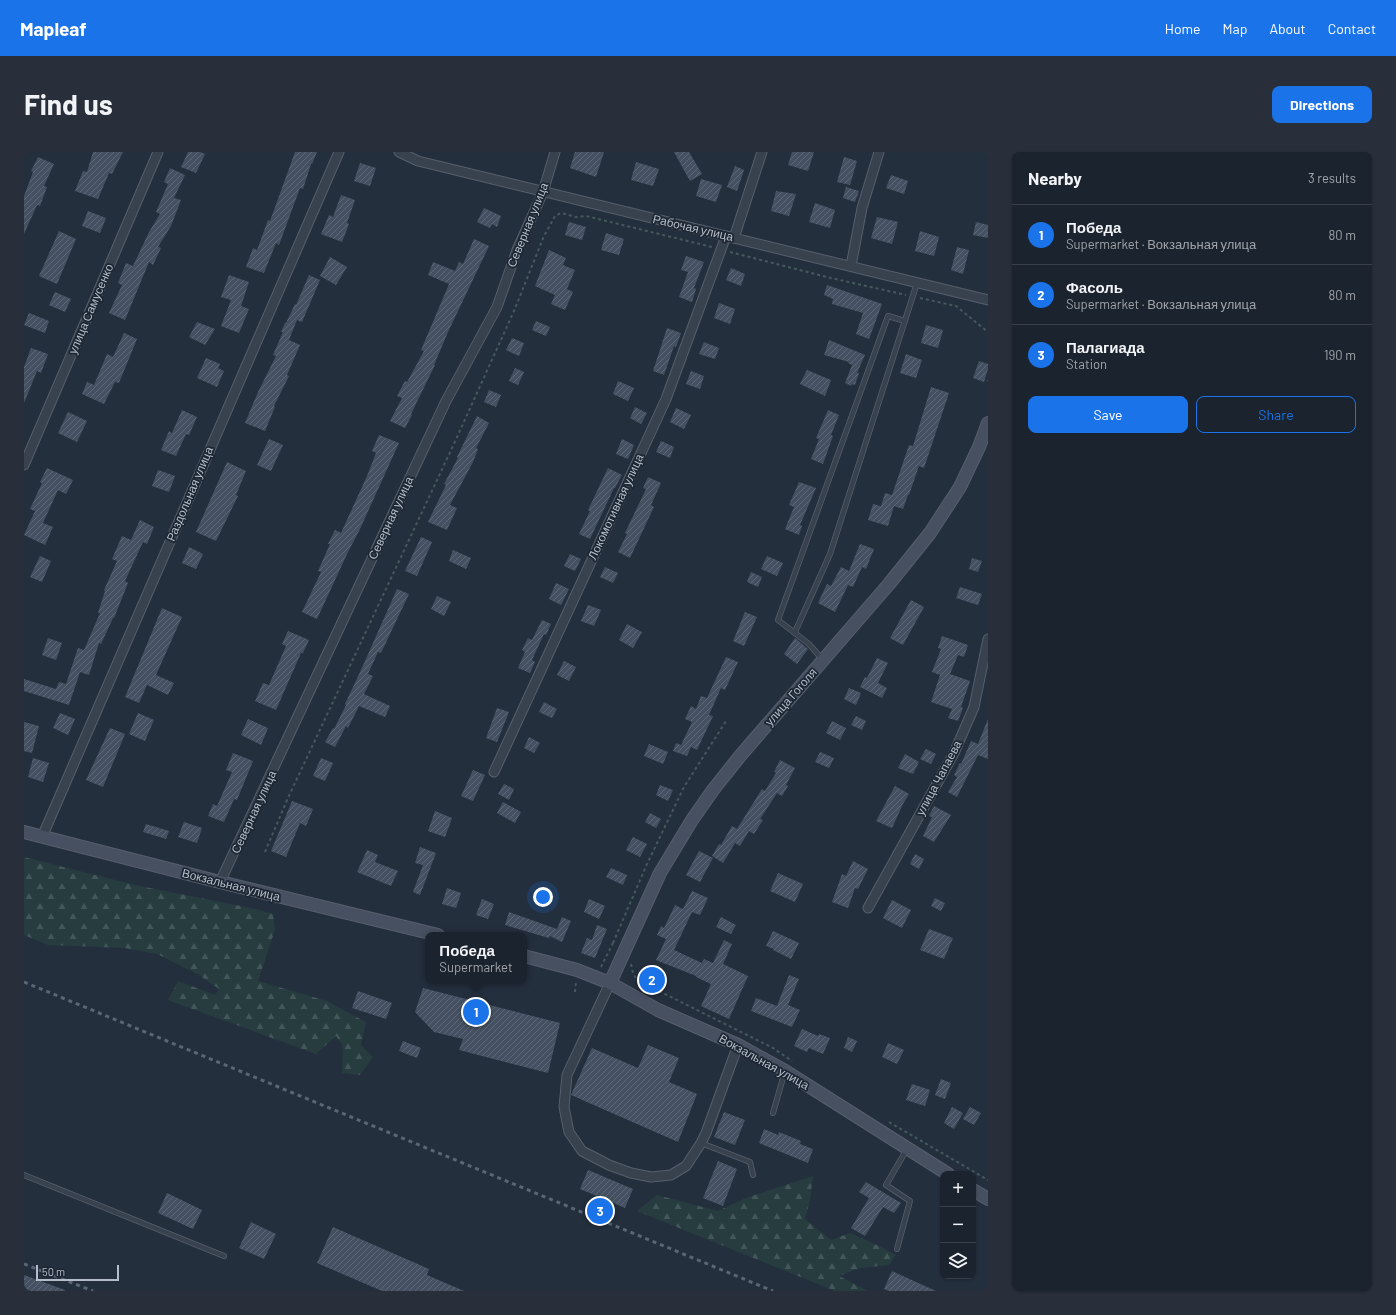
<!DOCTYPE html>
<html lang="en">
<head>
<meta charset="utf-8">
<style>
  :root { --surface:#1b232e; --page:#282f3a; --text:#f1f3f6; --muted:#a0a4aa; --line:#39404a; --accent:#1a73e8 }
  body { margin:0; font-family:Barlow,sans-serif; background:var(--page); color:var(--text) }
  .controls { position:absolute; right:12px; bottom:12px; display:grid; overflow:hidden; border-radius:8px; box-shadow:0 1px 3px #0004 }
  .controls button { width:36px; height:36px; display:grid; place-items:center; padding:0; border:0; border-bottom:1px solid var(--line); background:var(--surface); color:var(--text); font:20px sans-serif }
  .scale { position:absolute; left:12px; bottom:10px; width:83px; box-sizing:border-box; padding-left:4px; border:2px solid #b4bcc9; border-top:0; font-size:11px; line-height:14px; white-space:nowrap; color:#b4bcc9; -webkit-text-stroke:3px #1d2633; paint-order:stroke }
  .you { position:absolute; left:519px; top:745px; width:14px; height:14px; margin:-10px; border:3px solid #fff; border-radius:50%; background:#1a73e8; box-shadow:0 0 0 6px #1a73e833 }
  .badge { display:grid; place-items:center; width:26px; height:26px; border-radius:50%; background:var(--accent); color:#fff; font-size:13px; font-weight:700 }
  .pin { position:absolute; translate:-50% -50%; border:2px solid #fff; box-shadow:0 1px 4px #0006 }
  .popup { position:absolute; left:401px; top:780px; width:102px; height:52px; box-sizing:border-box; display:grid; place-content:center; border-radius:8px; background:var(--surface); filter:drop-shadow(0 1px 3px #0005); font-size:13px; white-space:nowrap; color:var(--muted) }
  .popup b { font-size:15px; color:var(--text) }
  .popup::after { content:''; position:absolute; left:50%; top:100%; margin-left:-8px; border:8px solid transparent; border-top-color:var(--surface) }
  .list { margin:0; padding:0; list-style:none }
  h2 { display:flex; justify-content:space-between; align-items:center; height:52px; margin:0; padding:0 16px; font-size:17px }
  h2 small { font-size:13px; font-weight:400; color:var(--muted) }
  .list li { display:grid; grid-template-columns:26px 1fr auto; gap:12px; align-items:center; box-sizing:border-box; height:60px; padding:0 16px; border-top:1px solid var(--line) }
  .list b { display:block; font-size:15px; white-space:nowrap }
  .list p { margin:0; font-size:13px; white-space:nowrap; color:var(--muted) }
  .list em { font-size:13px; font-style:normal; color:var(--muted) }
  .actions { display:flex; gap:8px; padding:12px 16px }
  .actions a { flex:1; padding:9px 0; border:1px solid var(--accent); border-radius:8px; text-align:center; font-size:14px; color:var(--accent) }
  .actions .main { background:var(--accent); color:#fff }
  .icon { flex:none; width:22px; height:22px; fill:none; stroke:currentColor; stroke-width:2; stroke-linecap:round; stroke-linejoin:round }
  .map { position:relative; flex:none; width:964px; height:1139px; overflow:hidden; border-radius:8px }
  header { display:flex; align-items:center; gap:24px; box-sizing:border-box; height:56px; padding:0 20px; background:var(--accent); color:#fff }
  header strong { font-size:19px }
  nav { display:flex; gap:22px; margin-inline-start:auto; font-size:14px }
  .intro { display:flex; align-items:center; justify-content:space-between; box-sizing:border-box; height:96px; padding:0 24px }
  h1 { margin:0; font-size:28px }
  .button { padding:10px 18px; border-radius:8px; background:var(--accent); color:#fff; font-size:14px; font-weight:700 }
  main { display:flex; gap:24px; padding:0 24px }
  aside { flex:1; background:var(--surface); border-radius:8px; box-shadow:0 1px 3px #0004 }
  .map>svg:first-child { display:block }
  .forest { fill:url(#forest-firs) }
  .building { fill:url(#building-hatch) }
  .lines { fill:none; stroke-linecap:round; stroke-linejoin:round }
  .service-casing { stroke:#565f6c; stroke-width:6 }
  .minor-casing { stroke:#565f6c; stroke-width:11 }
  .secondary-casing { stroke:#565f6c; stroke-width:14 }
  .path { stroke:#44595c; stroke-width:2; stroke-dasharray:3 3; stroke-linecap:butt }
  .service { stroke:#38414e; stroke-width:4.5 }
  .minor { stroke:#38414e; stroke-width:9 }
  .secondary { stroke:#465061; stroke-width:12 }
  .rail { stroke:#5a6575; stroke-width:3; stroke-dasharray:4 4; stroke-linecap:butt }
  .labels { text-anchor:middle; stroke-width:3.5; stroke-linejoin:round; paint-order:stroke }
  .street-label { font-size:12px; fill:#b4bcc9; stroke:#1d2633 }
</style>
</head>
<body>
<header>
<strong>Mapleaf</strong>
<nav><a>Home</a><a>Map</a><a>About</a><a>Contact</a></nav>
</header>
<div class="intro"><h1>Find us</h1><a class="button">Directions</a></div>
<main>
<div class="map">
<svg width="964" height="1139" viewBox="0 0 964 1139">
  <defs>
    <pattern id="forest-firs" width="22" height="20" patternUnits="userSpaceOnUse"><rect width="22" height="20" fill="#263c3f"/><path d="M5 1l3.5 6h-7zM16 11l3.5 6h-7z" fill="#435659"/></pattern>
    <pattern id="building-hatch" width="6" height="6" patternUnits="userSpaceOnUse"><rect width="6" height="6" fill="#455162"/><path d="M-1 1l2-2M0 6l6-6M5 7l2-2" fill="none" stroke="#5d6877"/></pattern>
  </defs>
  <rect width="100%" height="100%" fill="#242f3e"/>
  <g class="forest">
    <path d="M0 705 111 733 232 757 249 762 251 778 234 829 303 849 342 870 337 893 349 905 336 923 318 921 319 894 312 884 292 902 144 848 154 829 191 843 195 837 175 823 133 802 101 796 24 793 0 783Z"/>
    <path d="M789 1024 786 1048 781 1067 807 1088 826 1081 853 1093 872 1103 865 1113 836 1116 815 1124 844 1139H811L613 1059 633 1043 694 1059 722 1046Z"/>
  </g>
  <g class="building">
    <path d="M69 0H99L88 22 85 21 74 47 51 39 59 19 63 20Z"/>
    <path d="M164 0H176L181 2 172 21 157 15Z"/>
    <path d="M271 0H293L288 12H287L279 37 276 36 255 93 252 91 240 121 222 115 229 96 233 98 244 68 246 69Z"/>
    <path d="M551 0H580L572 25 546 16Z"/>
    <path d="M650 0H665L678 22 666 29Z"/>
    <path d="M768 0H790L784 19 764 13Z"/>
    <path d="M14 5 30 12 20 34 23 35 16 54 13 53 0 82V44L9 20 7 19Z"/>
    <path d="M820 5 833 9 826 33 813 30Z"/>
    <path d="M612 10 635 17 629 34 607 28Z"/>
    <path d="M336 11 352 16 346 34 330 29Z"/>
    <path d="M711 14 720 18 713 39 703 35Z"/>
    <path d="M146 16 161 23 150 46 157 48 147 74 134 95 137 96 129 113 125 110 101 168 85 161 98 133 94 131 102 111 109 114 125 80 136 62 132 60 144 32 140 30Z"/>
    <path d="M867 23 884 29 880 42 862 36Z"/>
    <path d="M677 27 698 33 692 50 672 44Z"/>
    <path d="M822 35 835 39 831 50 819 46Z"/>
    <path d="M752 39 772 42 765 64 747 59Z"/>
    <path d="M317 43 331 48 323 71 325 72 318 90 297 82 305 63 309 65Z"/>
    <path d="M791 51 811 58 806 76 785 70Z"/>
    <path d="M460 56 477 64 473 75 468 72 466 76 453 70Z"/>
    <path d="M64 59 82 66 76 81 58 74Z"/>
    <path d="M853 65 874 70 868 92 847 86Z"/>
    <path d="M545 70 562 75 558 88 541 83Z"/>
    <path d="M952 70 964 73V86L949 83Z"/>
    <path d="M35 79 52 87 33 132 15 124Z"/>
    <path d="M896 79 915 85 910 104 891 99Z"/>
    <path d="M582 81 600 87 595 103 577 98Z"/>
    <path d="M450 87 465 94 424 180 410 213H411L387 262 388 263 381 276 366 269 378 246 373 244 381 229 383 230 400 199 397 198 425 132 404 123 409 110 431 119 435 110 439 112Z"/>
    <path d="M933 95 945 98 939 122 927 118Z"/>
    <path d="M525 98 542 106 539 113 551 118 543 137 549 140 541 158 527 152 531 143 511 134Z"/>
    <path d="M662 104 680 110 670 136 672 137 668 150 655 145 664 120 657 118Z"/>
    <path d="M306 105 323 115 312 133 296 124Z"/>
    <path d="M707 116 721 122 717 134 702 128Z"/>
    <path d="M205 123 225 130 217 154 225 157 215 181 197 174 207 148 197 145Z"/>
    <path d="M285 123 296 128 278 170 273 168 265 188 276 193 263 223 265 224 250 254 251 255 241 279 221 271 234 240 252 204 249 203 259 180H257L261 171H262L271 152 272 153Z"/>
    <path d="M803 133 858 152 845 187 832 182 839 161 808 152 809 147 800 143Z"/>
    <path d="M31 140 47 147 41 160 25 153Z"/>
    <path d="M695 151 711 157 706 172 690 166Z"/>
    <path d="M5 161 25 169 21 181 0 173Z"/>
    <path d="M512 169 526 175 522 184 508 178Z"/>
    <path d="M173 170 191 177 181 193 165 185Z"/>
    <path d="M902 173 919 178 914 196 897 191Z"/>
    <path d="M643 176 657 181 652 195 650 194 640 223 629 219Z"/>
    <path d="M100 181 113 187 95 231 91 230 80 252 58 242 63 230 70 233 83 202 89 205Z"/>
    <path d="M488 186 500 191 495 204 482 198Z"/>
    <path d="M805 188 841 203 833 221H835L831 233 828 232 827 234 821 231 828 213 824 211 825 210 800 203Z"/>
    <path d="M680 190 695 196 691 207 675 202Z"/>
    <path d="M7 196 24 202 17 221 13 219 0 251V215Z"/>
    <path d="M882 202 898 208 892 226 876 221Z"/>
    <path d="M182 206 196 212 194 216 200 219 193 235 173 226Z"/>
    <path d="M955 209 964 212V217L960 230 949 226Z"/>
    <path d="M491 216 500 220 494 233 485 229Z"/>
    <path d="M783 218 807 228 801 244 776 232Z"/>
    <path d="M667 219 680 224 676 237 662 232Z"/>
    <path d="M594 229 610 236 604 249 589 242Z"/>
    <path d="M907 235 925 241 900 316 895 314 885 343H884L879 357 870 354 864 374 844 368 849 352 857 354 861 341 868 343 885 293 889 294Z"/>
    <path d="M465 238 477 243 472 255 460 250Z"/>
    <path d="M611 255 623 261 617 272 606 266Z"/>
    <path d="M652 256 667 263 660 277 646 270Z"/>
    <path d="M158 258 173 265 165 283 162 282 152 304 137 298 145 279 148 281Z"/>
    <path d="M804 258 815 263 807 283 809 284 799 312 787 307 795 287 792 286Z"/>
    <path d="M44 260 63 269 53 290 34 281Z"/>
    <path d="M453 264 465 271 452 296 454 297 449 310 426 353 433 356 423 378 404 370 422 333 420 332 434 306 433 305Z"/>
    <path d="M355 283 375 291 336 377 324 400 293 467 278 460 297 420 294 419 306 392H304L311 378 317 381 343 324 352 301 348 299Z"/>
    <path d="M245 287 259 293 247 319 233 313Z"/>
    <path d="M598 287 610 293 604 307 592 302Z"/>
    <path d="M637 289 650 295 646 306 632 300Z"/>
    <path d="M203 310 222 319 212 343 214 344 192 389 172 380Z"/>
    <path d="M23 316 49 328 42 342 34 338 19 371 29 375 21 393 0 383 11 359 6 357 18 331 16 330Z"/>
    <path d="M584 316 598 323 591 336H590L566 387 555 382 566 359 564 358Z"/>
    <path d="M134 318 151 324 145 340 128 334Z"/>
    <path d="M624 325 637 331 627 353 630 355 606 406 594 400 603 382 601 381 622 337 619 336Z"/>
    <path d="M775 330 792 336 776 373 778 374 775 383 761 377 770 355 765 353Z"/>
    <path d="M116 368 130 375 123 392 119 390 101 429 104 431 90 466H89L77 492 75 491 65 523 56 520 45 553 0 539V527L32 537 35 530 42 532 54 496 60 498 76 461H74L81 439 80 438 93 409 88 407 98 384 107 388Z"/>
    <path d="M397 385 408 390 393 424 381 419Z"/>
    <path d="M836 392 850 397 842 417 838 415 829 435 824 433 811 460 794 451 803 432 807 434 817 415 825 419Z"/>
    <path d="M165 395 179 402 172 417 158 411Z"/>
    <path d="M429 398 447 406 442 417 425 409Z"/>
    <path d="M546 402 557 407 551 419 540 414Z"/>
    <path d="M16 404 27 409 18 430 6 425Z"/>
    <path d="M743 404 759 411 753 424 737 417Z"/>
    <path d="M948 406 958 409 954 420 945 417Z"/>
    <path d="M581 415 594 421 589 431 576 425Z"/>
    <path d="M727 420 738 425 734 435 723 430Z"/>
    <path d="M532 431 545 437 537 453 525 447Z"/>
    <path d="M936 435 958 442 954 453 932 446Z"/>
    <path d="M373 437 385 442 357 501 354 500 344 522 349 524 340 542 366 554 361 565 335 554 324 576 322 574 311 595 301 590 309 576 310 577 322 553 321 552 337 518Z"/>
    <path d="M413 444 427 450 420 464 407 457Z"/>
    <path d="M887 448 900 455 879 493 866 486Z"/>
    <path d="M564 453 577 458 570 474 557 469Z"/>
    <path d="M138 456 158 465 132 523 150 531 144 543 123 533 115 551 101 545Z"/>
    <path d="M721 460 733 465 720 494 709 489Z"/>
    <path d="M518 468 527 472 522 483 520 482 508 508 511 510 506 521 494 516 501 500 498 498 504 486 508 488Z"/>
    <path d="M603 472 618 480 609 496 595 488Z"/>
    <path d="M264 479 285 488 279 501H277L252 558 231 549 239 531 245 533 262 494 258 492Z"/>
    <path d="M918 484 944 493 940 505 934 503 926 522 946 529 937 555 939 556 934 569 924 566 928 557 907 550 916 523 908 520 917 497 914 496Z"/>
    <path d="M24 486 38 491 32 508 18 503Z"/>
    <path d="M771 486 784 497 773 512 760 502Z"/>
    <path d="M702 505 714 510 701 538 697 536 685 563 689 564 673 598 667 595 663 604 649 599 652 591 657 593 668 570 661 567 667 554 672 557 677 544 683 546Z"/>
    <path d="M853 506 864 511 854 531 863 536 858 546 836 535 841 525 843 526Z"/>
    <path d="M540 509 552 515 545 529 533 523Z"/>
    <path d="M825 536 837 541 832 553 820 547Z"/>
    <path d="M520 550 533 557 528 566 515 560Z"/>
    <path d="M473 556 485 560 473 590 462 586Z"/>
    <path d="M36 561 51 567 44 583 29 576Z"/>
    <path d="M114 561 130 568 121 589 105 582Z"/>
    <path d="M832 564 842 569 838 578 827 573Z"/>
    <path d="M224 567 244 576 237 593 217 583Z"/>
    <path d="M964 567V607L954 603 933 645 924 640 933 625 930 623 936 611 937 612 947 589 954 592Z"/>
    <path d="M808 569 822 576 816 588 802 581Z"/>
    <path d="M0 570 15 574 8 601 0 599Z"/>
    <path d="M86 576 101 582 79 635 62 628Z"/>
    <path d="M505 585 516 591 510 601 500 596Z"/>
    <path d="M625 592 644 600 639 612 620 604Z"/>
    <path d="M902 597 912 602 907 612 896 607Z"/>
    <path d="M796 600 810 606 805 616 791 610Z"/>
    <path d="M209 601 229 609 213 648 210 647 200 670 184 664 189 652 193 654 208 620 202 618Z"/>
    <path d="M881 602 895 610 889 622 874 616Z"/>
    <path d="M9 606 25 611 19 630 4 625Z"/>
    <path d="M297 606 309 611 301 629 289 624Z"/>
    <path d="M756 608 771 616 762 633 764 634 758 644 753 641 736 667 739 668 730 682 725 679 716 694 711 691 699 711 688 704 695 692 697 693 708 674 713 677 738 637 741 639 752 621 750 620Z"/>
    <path d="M449 618 461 623 449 649 437 644Z"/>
    <path d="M480 632 490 637 485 648 474 642Z"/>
    <path d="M636 633 649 638 644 649 632 643Z"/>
    <path d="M871 634 885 642 879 652 868 676 852 669Z"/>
    <path d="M268 649 289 657 282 674 276 671 262 705 247 699Z"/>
    <path d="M479 650 497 660 491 671 473 661Z"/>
    <path d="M910 654 927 663 910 690 899 684 908 665 905 664Z"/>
    <path d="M411 659 428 666 421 685 404 679Z"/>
    <path d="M626 661 637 667 632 676 621 670Z"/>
    <path d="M160 670 178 676 173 691 154 685Z"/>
    <path d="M122 672 145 679 142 687 119 680Z"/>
    <path d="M609 685 623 692 616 705 602 698Z"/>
    <path d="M396 695 412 701 396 743 389 740 399 713 391 711Z"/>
    <path d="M343 698 354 703 351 710 374 719 367 734 333 720Z"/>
    <path d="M675 699 689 706 676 730 662 723Z"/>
    <path d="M891 702 900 707 895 717 886 712Z"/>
    <path d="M829 709 844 717 834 737 831 736 824 756 808 750 818 722 822 724Z"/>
    <path d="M587 716 603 723 599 733 582 725Z"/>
    <path d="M754 721 779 732 771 750 746 739Z"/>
    <path d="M423 736 437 741 432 756 418 752Z"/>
    <path d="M668 739 684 746 676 763 668 760 650 798 678 811 680 807 689 811 700 788 708 792 699 812 724 824 705 867 677 854 687 832 672 825V824L632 808 642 787 633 783 637 774 640 776 651 753 659 757Z"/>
    <path d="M911 746 921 751 917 759 907 754Z"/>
    <path d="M458 747 470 752 464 767 452 763Z"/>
    <path d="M565 747 581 754 575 767 560 760Z"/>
    <path d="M868 748 887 758 878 776 859 766Z"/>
    <path d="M485 760 533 777 538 765 547 769 538 790 526 784 525 786 481 773Z"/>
    <path d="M697 765 712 773 707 782 692 775Z"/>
    <path d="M573 773 583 777 571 806 557 801 563 786 568 788Z"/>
    <path d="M905 777 929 786 920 807 896 798Z"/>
    <path d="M749 779 775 791 767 807 749 798 750 797 742 794Z"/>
    <path d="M765 823 775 827 764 853 776 858 768 875 727 859 732 846 753 854Z"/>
    <path d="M399 836 536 871 524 921 435 898 439 887 410 880 391 860Z"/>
    <path d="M334 839 368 851 362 867 328 856Z"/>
    <path d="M778 877 794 884 795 882 806 886 799 902 785 896 783 900 770 894Z"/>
    <path d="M824 885 833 889 828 900 820 896Z"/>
    <path d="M379 889 397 896 393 906 375 899Z"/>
    <path d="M864 891 880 898 873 912 858 905Z"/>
    <path d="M624 893 655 906 645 930 673 942 654 990 547 943 568 896 614 916Z"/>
    <path d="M917 927 927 931 921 947 911 943Z"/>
    <path d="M888 932 906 938 901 954 882 948Z"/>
    <path d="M928 955 939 961 930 977 920 971Z"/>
    <path d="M946 955 957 961 950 973 939 967Z"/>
    <path d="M700 960 721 968 711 993 690 985Z"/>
    <path d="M740 977 754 983 755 980 777 989 776 992 789 997 784 1011 735 991Z"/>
    <path d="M694 1009 713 1017 699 1054 679 1046Z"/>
    <path d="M564 1018 609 1037 601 1056 556 1037Z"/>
    <path d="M842 1030 877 1051 870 1061 859 1055 841 1084 827 1076 845 1046 835 1040Z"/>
    <path d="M143 1041 178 1058 169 1077 134 1061Z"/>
    <path d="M227 1070 252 1082 240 1107 215 1096Z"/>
    <path d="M309 1075 405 1117 403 1123 440 1139H358L293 1111Z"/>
    <path d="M868 1119 912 1139H865L860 1137Z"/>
    <path d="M0 1123 41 1138V1139H0Z"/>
  </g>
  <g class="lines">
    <defs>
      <g id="service">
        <path d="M771 480 806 402 893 131"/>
        <path d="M798 507 785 492 754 468 864 164 881 169"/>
        <path d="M749 961 761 919"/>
        <path d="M677 991 726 1010 729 1023"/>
        <path d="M0 1023 200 1104"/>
        <path d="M873 1097 886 1049 862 1033 883 997"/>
      </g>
      <g id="minor">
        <path d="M375 0 394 9 964 148"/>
        <path d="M710 86 738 0"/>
        <path d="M827 114 838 56 855 0"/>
        <path d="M0 313 134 0"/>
        <path d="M470 620 642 247 702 84"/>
        <path d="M18 685 315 0"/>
        <path d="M196 730 422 249 473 155 493 98 519 40 531 0"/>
        <path d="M844 756 930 601 950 555 964 487"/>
        <path d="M586 831 543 923 540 955 545 980 558 999 585 1013 607 1021 627 1025 647 1023 662 1014 677 991 682 981 714 893"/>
      </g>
      <g id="secondary">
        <path d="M0 680 196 730 414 783"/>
        <path d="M500 804 553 818 586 831 634 858 714 893 761 919 924 1022"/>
        <path d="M586 831 636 721 668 668 689 638 716 604 865 432 906 381 936 335 955 295 964 271"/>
        <path d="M949 1038 964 1047"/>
      </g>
    </defs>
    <use href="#service" class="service-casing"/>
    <use href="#minor" class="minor-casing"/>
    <use href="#secondary" class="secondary-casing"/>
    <g class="path">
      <path d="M706 100 807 126 882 143"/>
      <path d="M896 146 932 154 964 180"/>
      <path d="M964 229V228"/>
      <path d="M241 700 263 648 429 294 490 159 520 84 531 64 537 61 552 65 562 64 688 95"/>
      <path d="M589 791 623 712 660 635 702 569"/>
      <path d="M607 812 609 821 613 828 749 896 768 909"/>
      <path d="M577 815 589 791"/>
      <path d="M551 840 552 829"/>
      <path d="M865 970 964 1028"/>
    </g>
    <use href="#service" class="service"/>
    <use href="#minor" class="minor"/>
    <use href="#secondary" class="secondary"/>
    <g class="rail">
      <path d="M0 830 749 1139"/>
      <path d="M0 1112 69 1139"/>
    </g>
  </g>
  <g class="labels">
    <g class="street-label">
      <text transform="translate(504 73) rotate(-68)" y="4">Северная улица</text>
      <text transform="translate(669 76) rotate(13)" y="4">Рабочая улица</text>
      <text transform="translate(67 157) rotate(-67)" y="4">улица Самусенко</text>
      <text transform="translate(166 342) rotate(-67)" y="4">Раздольная улица</text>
      <text transform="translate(592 355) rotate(-65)" y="4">Локомотивная улица</text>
      <text transform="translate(367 366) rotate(-65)" y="4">Северная улица</text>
      <text transform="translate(767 545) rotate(-49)" y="4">улица Гоголя</text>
      <text transform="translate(915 626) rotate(-62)" y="4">улица Чапаева</text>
      <text transform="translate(230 660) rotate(-65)" y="4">Северная улица</text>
      <text transform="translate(207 733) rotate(14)" y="4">Вокзальная улица</text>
      <text transform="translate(740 910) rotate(29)" y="4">Вокзальная улица</text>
    </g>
  </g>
</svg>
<div class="controls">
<button>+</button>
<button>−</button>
<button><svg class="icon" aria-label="layers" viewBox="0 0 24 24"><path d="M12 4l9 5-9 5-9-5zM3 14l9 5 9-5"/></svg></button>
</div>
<div class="scale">50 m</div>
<div class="you"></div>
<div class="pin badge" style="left:452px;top:860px">1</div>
<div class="popup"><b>Победа</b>Supermarket</div>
<div class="pin badge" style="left:628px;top:828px">2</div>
<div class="pin badge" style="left:576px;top:1059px">3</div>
</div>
<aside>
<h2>Nearby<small>3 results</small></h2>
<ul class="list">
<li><span class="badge">1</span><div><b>Победа</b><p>Supermarket · Вокзальная улица</p></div><em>80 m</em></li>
<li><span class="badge">2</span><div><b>Фасоль</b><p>Supermarket · Вокзальная улица</p></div><em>80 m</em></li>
<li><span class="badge">3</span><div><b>Палагиада</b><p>Station</p></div><em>190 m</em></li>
</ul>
<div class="actions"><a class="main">Save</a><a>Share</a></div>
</aside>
</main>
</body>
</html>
